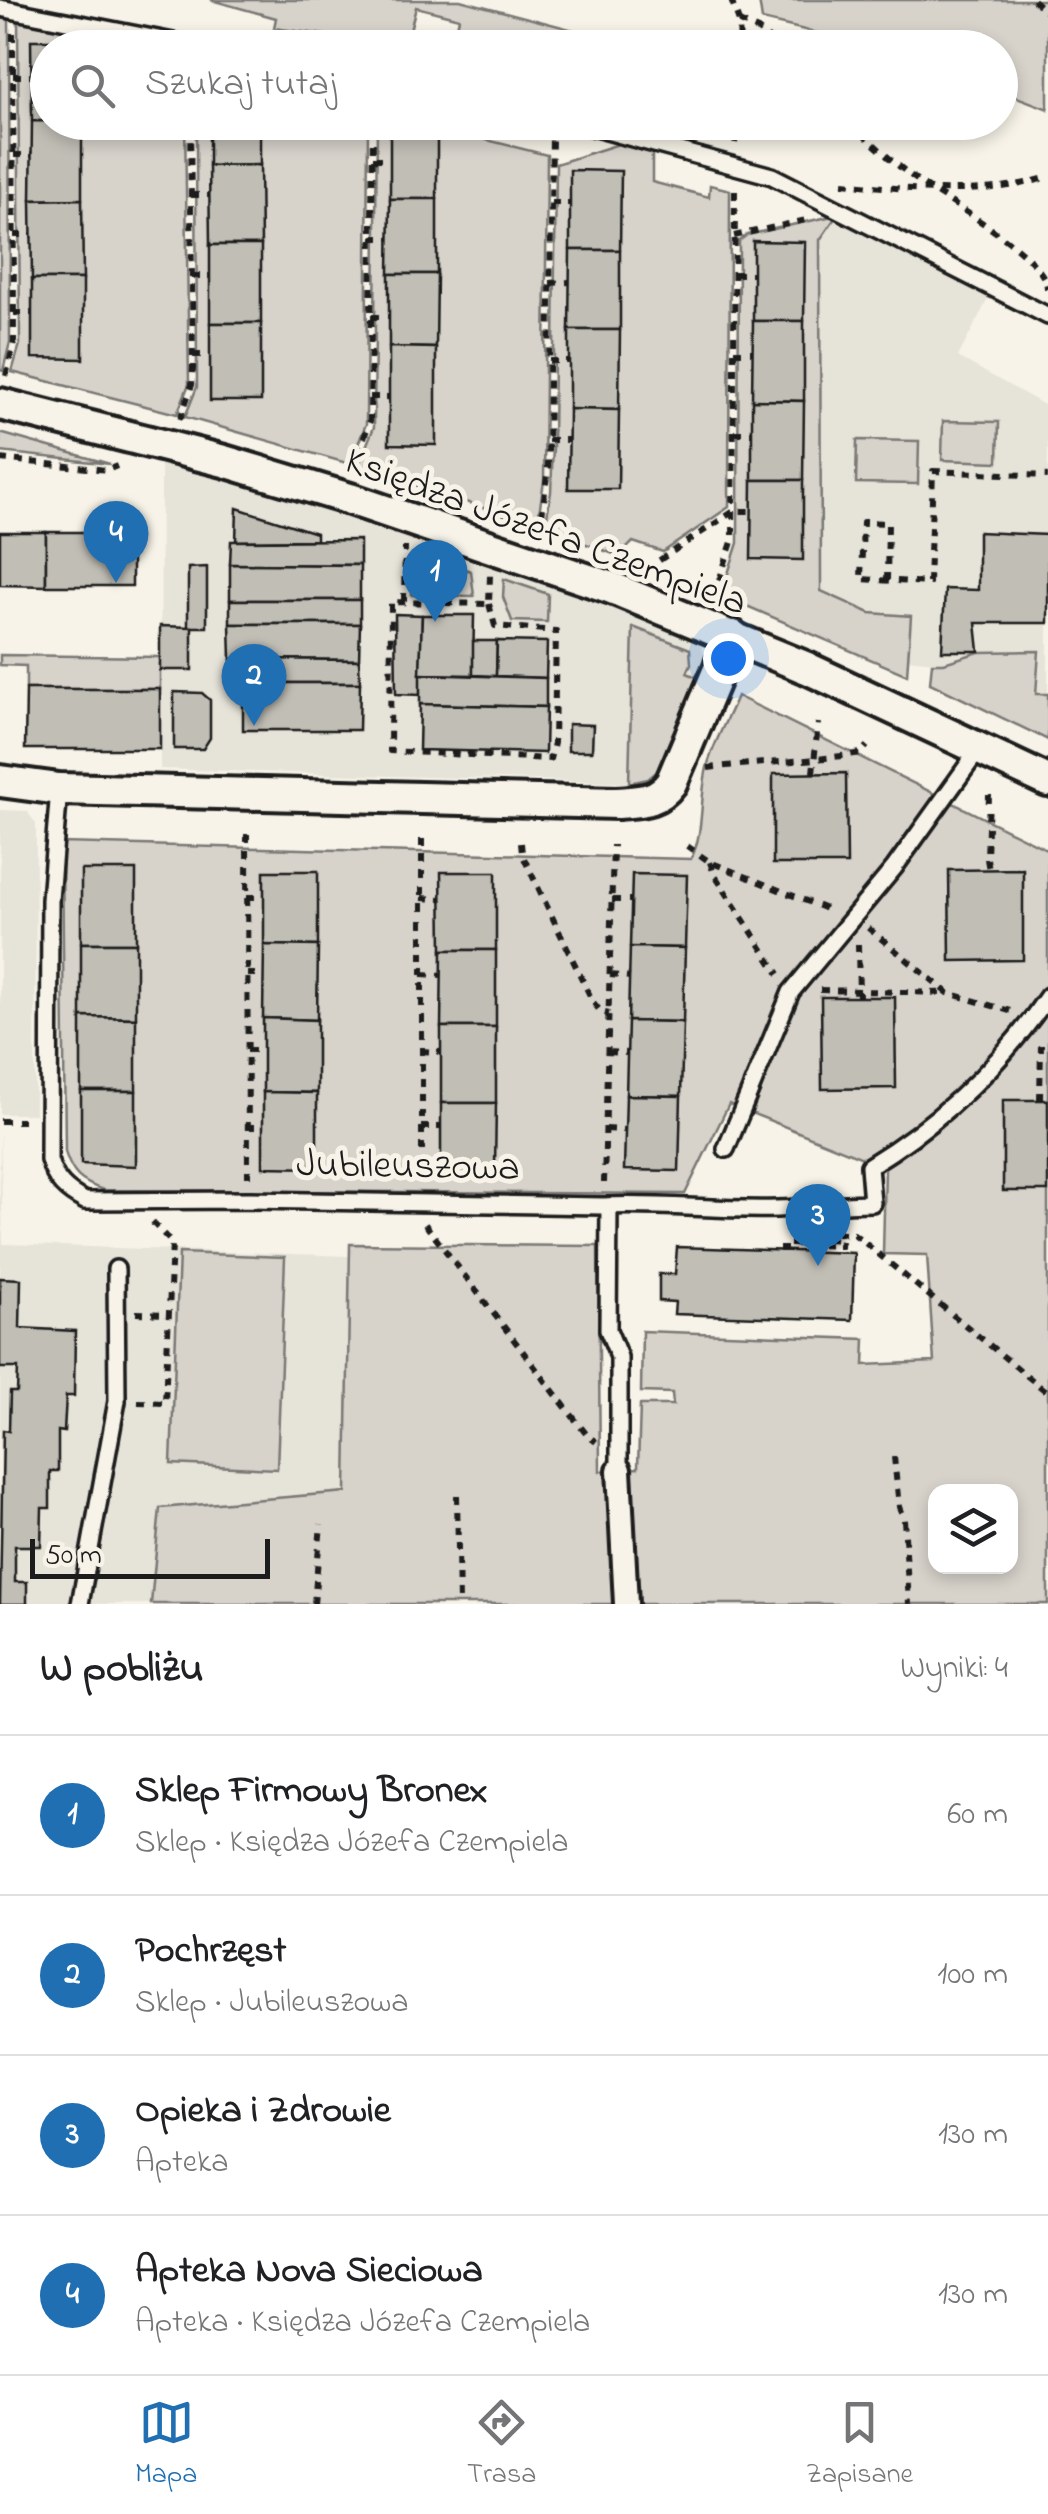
<!DOCTYPE html>
<html lang="pl">
<head>
<meta charset="utf-8">
<style>
  :root { --surface:#fff; --page:#f2f2f2; --text:#202124; --muted:#757577; --line:#e0e0e0; --accent:#1f6fb2 }
  body { margin:0; font-family:"Indie Flower",sans-serif; background:var(--page); color:var(--text) }
  .controls { position:absolute; right:30px; bottom:30px; display:grid; overflow:hidden; border-radius:20px; box-shadow:0 5px 15px #0003 }
  .controls button { width:90px; height:90px; display:grid; place-items:center; padding:0; border:0; border-bottom:2px solid var(--line); background:var(--surface); color:var(--text); font:50px sans-serif }
  .scale { position:absolute; left:30px; bottom:25px; width:240px; box-sizing:border-box; padding-left:10px; border:5px solid #1c1c1c; border-top:0; font-size:28px; line-height:35px; white-space:nowrap; color:#1c1c1c; -webkit-text-stroke:8px #f7f3e8; paint-order:stroke }
  .you { position:absolute; left:728px; top:658px; width:35px; height:35px; margin:-25px; border:8px solid #fff; border-radius:50%; background:#1a73e8; box-shadow:0 0 0 15px #1a73e833 }
  .badge { display:grid; place-items:center; width:65px; height:65px; border-radius:50%; background:var(--accent); color:#fff; font-size:32px; font-weight:700 }
  .pin { position:absolute; translate:-50% -82px; filter:drop-shadow(0 2px 5px #0008) }
  .pin::after { content:''; position:absolute; top:52px; width:35px; height:30px; background:inherit; clip-path:polygon(0 0,100% 0,50% 100%) }
  .list { margin:0; padding:0; list-style:none }
  h2 { display:flex; justify-content:space-between; align-items:center; height:130px; margin:0; padding:0 40px; font-size:42px }
  h2 small { font-size:32px; font-weight:400; color:var(--muted) }
  .list li { display:grid; grid-template-columns:65px 1fr auto; gap:30px; align-items:center; box-sizing:border-box; height:160px; padding:0 40px; border-top:2px solid var(--line) }
  .list b { display:block; font-size:38px; white-space:nowrap }
  .list p { margin:0; font-size:32px; white-space:nowrap; color:var(--muted) }
  .list em { font-size:32px; font-style:normal; color:var(--muted) }
  .icon { flex:none; width:55px; height:55px; fill:none; stroke:currentColor; stroke-width:2; stroke-linecap:round; stroke-linejoin:round }
  .map { position:relative; flex:none; width:1048px; height:1604px; overflow:hidden }
  .search { position:absolute; background:var(--surface); box-shadow:0 5px 15px #0003; left:30px; right:30px; top:30px; height:110px; display:flex; align-items:center; gap:25px; box-sizing:border-box; padding:0 35px; border-radius:55px; color:var(--muted); font-size:38px }
  .sheet { height:770px; background:var(--surface) }
  nav { display:flex; justify-content:space-around; align-items:center; box-sizing:border-box; height:140px; border-top:2px solid var(--line); background:var(--surface); font-size:28px; color:var(--muted) }
  nav a { display:grid; justify-items:center; gap:5px }
  nav .on { color:var(--accent) }
  .map>svg:first-child { display:block }
  .built { fill:#e6e3d9 }
  .green { fill:#d7d3cb; stroke:#7a7874; stroke-width:2.5; fill-rule:evenodd }
  .building { fill:#c0beb5; stroke:#1c1c1c; stroke-width:2.5 }
  .lines { fill:none; stroke-linecap:round; stroke-linejoin:round }
  .service-casing { stroke:#1c1c1c; stroke-width:22 }
  .pedestrian-casing { stroke:#1c1c1c; stroke-width:30 }
  .minor-casing { stroke:#1c1c1c; stroke-width:38 }
  .path { stroke:#1c1c1c; stroke-width:6; stroke-dasharray:8 8; stroke-linecap:butt }
  .service { stroke:#f7f3e8; stroke-width:15 }
  .pedestrian { stroke:#f7f3e8; stroke-width:22 }
  .minor { stroke:#f7f3e8; stroke-width:30 }
  .labels { text-anchor:middle; stroke-width:10; stroke-linejoin:round; paint-order:stroke }
  .street-label { font-size:40px; fill:#1c1c1c; stroke:#f7f3e8 }
</style>
</head>
<body>
<div class="map">
<svg width="1048" height="1604" viewBox="0 0 1048 1604">
  <rect width="100%" height="100%" fill="#f7f3e8"/>
  <filter id="ink" filterUnits="userSpaceOnUse"><feTurbulence type="fractalNoise" baseFrequency=".01" numOctaves="2"/><feDisplacementMap in="SourceGraphic" scale="20" xChannelSelector="R" yChannelSelector="G"/><feConvolveMatrix kernelMatrix="1 2 1 2 8 2 1 2 1" color-interpolation-filters="sRGB"/></filter>
  <g filter="url(#ink)">
    <g class="built">
      <path d="M837 215 990 295 958 357 1048 407V694L1036 695 979 652 944 663 908 659 910 616 870 613 821 591 820 240Z"/>
      <path d="M161 461 450 548 685 634 700 645 705 655 704 667 659 771 648 779 634 783 160 769Z"/>
      <path d="M0 810 27 811 36 824 35 1114H0Z"/>
      <path d="M0 1127 3 1244 349 1256 346 1492 160 1508 151 1604H0Z"/>
    </g>
    <g class="green">
      <path d="M211 0H460L638 47H453L459 18 416 7 406 46 274 28 276 18Z"/>
      <path d="M759 0H1048V109L1001 91 1000 48 877 47 762 20Z"/>
      <path d="M0 15 9 17 10 342 3 371 0 370Z"/>
      <path d="M18 19 92 33V47L48 48V122L185 123 189 384 177 414 12 372 20 344Z"/>
      <path d="M196 123H368L366 424 350 464 185 417 197 387Z"/>
      <path d="M377 123H475V137L547 155 544 481 537 526 358 466 374 427Z"/>
      <path d="M625 142 652 149V182L709 197 710 185 730 190 729 507 663 552 633 542 619 556 545 529 551 492 553 446 556 164Z"/>
      <path d="M837 215 820 240 821 591 870 613 911 616 907 675 721 595 738 543 739 241 747 235Z"/>
      <path d="M943 421 999 422 998 462 942 460Z"/>
      <path d="M0 433 110 464 0 452Z"/>
      <path d="M857 440 919 441 918 484 856 483Z"/>
      <path d="M419 554 471 571 474 596 412 595V557Z"/>
      <path d="M504 579 548 594 547 622 512 621 503 597Z"/>
      <path d="M633 627 690 649 691 664 687 673 699 678 665 765 648 779 629 783Z"/>
      <path d="M1039 651 1036 694H1048V740L930 683 932 663H944L979 652Z"/>
      <path d="M0 655 160 657V689H26V666L0 665Z"/>
      <path d="M737 696 1048 850V1604H151L160 1508 346 1492 350 1244 598 1246 600 1471 638 1468 640 1405H673L672 1393 641 1392 642 1331 865 1339 864 1365 934 1362 927 1255 883 1254 885 1167 729 1104 685 1194 103 1190C81 1182 72 1175 65 1152L62 843 691 859C705 831 699 795 708 764 715 740 728 718 737 696ZM936 1492H1010V1566H936Z"/>
      <path d="M179 1253 285 1257 277 1469 171 1464Z"/>
    </g>
    <g class="building">
      <path d="M31 40H82V48H48V121H32Z"/>
      <path d="M32 121 82 122V199L31 200Z"/>
      <path d="M209 122H260V165L209 166Z"/>
      <path d="M390 125 437 126V199H390Z"/>
      <path d="M260 165 261 245H210L209 166Z"/>
      <path d="M570 170 621 171 620 250H570Z"/>
      <path d="M82 199 83 279H32L31 200Z"/>
      <path d="M390 199H437V274H389Z"/>
      <path d="M753 241 805 242 804 321H753Z"/>
      <rect x="210" y="245" width="51" height="78"/>
      <path d="M570 250H620V330H569Z"/>
      <path d="M389 274H437L436 348 389 347Z"/>
      <path d="M32 279H83V359L32 358Z"/>
      <path d="M753 321H804V401L752 400Z"/>
      <rect x="210" y="323" width="51" height="78"/>
      <path d="M569 330H620L619 410 569 409Z"/>
      <path d="M389 347 436 348V445L389 444Z"/>
      <path d="M752 400 804 401 803 480H752Z"/>
      <path d="M569 409 619 410 618 489H568Z"/>
      <path d="M752 480H803V560L751 559Z"/>
      <path d="M237 508 316 533V540L236 541Z"/>
      <path d="M0 532H46V586L0 585Z"/>
      <rect x="46" y="532" width="86" height="54"/>
      <path d="M978 532 1048 535V623H976L979 651H942L945 589 978 590Z"/>
      <path d="M360 540V565L230 564 231 541Z"/>
      <path d="M230 564 360 565V600H230Z"/>
      <path d="M207 567V627H188V568Z"/>
      <rect x="230" y="600" width="130" height="24"/>
      <path d="M395 614 422 615 420 695 396 694Z"/>
      <path d="M422 615H474L473 675 420 674Z"/>
      <path d="M230 624H360L359 660 231 659Z"/>
      <path d="M160 626 192 627V670H160Z"/>
      <path d="M473 641H497L496 676 473 675Z"/>
      <path d="M497 641 547 642 546 678 496 676Z"/>
      <path d="M231 659 359 660 360 683H231Z"/>
      <path d="M420 674 546 678V707L420 704Z"/>
      <path d="M243 683H360L359 730H243Z"/>
      <path d="M26 689H160V749H25Z"/>
      <path d="M174 692 202 693 210 700V738L203 749H174Z"/>
      <path d="M420 704 546 707 545 753 419 750Z"/>
      <path d="M568 724 593 725 592 751H568Z"/>
      <path d="M846 773 847 864H773V774Z"/>
      <path d="M1023 869V960L950 961 949 870Z"/>
      <rect x="81" y="870" width="55" height="73"/>
      <path d="M264 871H318V946L264 945Z"/>
      <path d="M441 872H496V950H442Z"/>
      <path d="M632 874 687 875 685 948 630 947Z"/>
      <path d="M81 943H136V1018L81 1017Z"/>
      <path d="M264 945 318 946 317 1020 263 1018Z"/>
      <path d="M630 947 685 948 683 1022 628 1021Z"/>
      <path d="M442 950H496V1027H441Z"/>
      <path d="M821 997H895L896 1088 822 1089Z"/>
      <path d="M81 1017 136 1018V1091H81Z"/>
      <path d="M263 1018 317 1020V1093L263 1092Z"/>
      <path d="M628 1021 683 1022 681 1096 626 1095Z"/>
      <rect x="441" y="1027" width="55" height="76"/>
      <path d="M81 1091H136V1166L81 1164Z"/>
      <path d="M263 1092 317 1093V1168L263 1167Z"/>
      <path d="M626 1095 681 1096 679 1171 624 1170Z"/>
      <rect x="1003" y="1100" width="45" height="91"/>
      <path d="M441 1103H496L495 1169H441Z"/>
      <path d="M677 1247 854 1253 852 1320 674 1314 675 1302 659 1301V1274H675Z"/>
      <path d="M0 1278 21 1279 20 1328 75 1331 74 1396H66L64 1432 58 1431V1471H50V1508H42L41 1546H15V1582H27V1604H0L3 1430 9 1431 10 1392H17L18 1368H0Z"/>
    </g>
    <g class="lines">
      <defs>
        <g id="service">
          <path d="M0 8 204 48"/>
          <path d="M573 122 772 176 1048 316"/>
          <path d="M59 789 50 900 49 1160C55 1181 66 1191 85 1201L249 1200 603 1206C661 1203 718 1211 777 1209 808 1208 840 1203 872 1203L869 1166C941 1122 1001 1065 1048 996"/>
          <path d="M726 1149 791 992 894 868 980 748"/>
          <path d="M609 1206 608 1330 619 1357V1470"/>
          <path d="M80 1604 117 1401 116 1269"/>
        </g>
        <path id="pedestrian" d="M619 1470 626 1604"/>
        <g id="minor">
          <path d="M0 404 224 461 350 499 612 588 807 668 1048 781"/>
          <path d="M0 781 59 789 618 803C641 801 657 802 671 783L733 636"/>
        </g>
      </defs>
      <use href="#service" class="service-casing"/>
      <use href="#pedestrian" class="pedestrian-casing"/>
      <use href="#minor" class="minor-casing"/>
      <g class="path">
        <path d="M731 0 739 22 740 48"/>
        <path d="M1033 0 1048 13"/>
        <path d="M739 22 758 30 780 48"/>
        <path d="M13 76H31"/>
        <path d="M851 122C875 146 902 171 930 189 956 206 1048 259 1047 289"/>
        <path d="M735 143 738 122"/>
        <path d="M14 155H31"/>
        <path d="M373 159H389"/>
        <path d="M843 183C907 190 987 197 1048 177"/>
        <path d="M191 195H210"/>
        <path d="M551 203H570"/>
        <path d="M14 235H32"/>
        <path d="M734 236 806 220"/>
        <path d="M372 238H389"/>
        <path d="M734 274H753"/>
        <path d="M192 276H210"/>
        <path d="M550 283 570 282"/>
        <path d="M14 313H32"/>
        <path d="M371 317H389"/>
        <path d="M734 352H752"/>
        <path d="M193 355H210"/>
        <path d="M549 361H569"/>
        <path d="M6 376 14 342 13 32"/>
        <path d="M370 397H389"/>
        <path d="M180 419 192 385 193 368 190 122"/>
        <path d="M734 433H752"/>
        <path d="M548 440H569"/>
        <path d="M0 459 107 470 117 466"/>
        <path d="M353 468 370 421 373 122"/>
        <path d="M540 532 548 467 552 134"/>
        <path d="M646 569 734 511H752"/>
        <path d="M887 581 888 523 863 522 861 579 929 583 933 471 1048 476"/>
        <path d="M714 596 733 539 735 186"/>
        <path d="M404 601 405 547"/>
        <path d="M489 604 495 626 556 631 554 743 550 759 390 751 391 602 489 604 490 575"/>
        <path d="M708 768C759 762 810 762 861 753L867 746"/>
        <path d="M813 773 818 723"/>
        <path d="M989 795 987 859 989 870"/>
        <path d="M247 834 248 1177"/>
        <path d="M521 843 522 854 593 1002 601 1012 609 1014"/>
        <path d="M687 846 710 862 831 911"/>
        <path d="M710 862 714 874 779 974"/>
        <path d="M247 897H264"/>
        <path d="M422 898 441 899"/>
        <path d="M612 900H631"/>
        <path d="M868 928 948 993 1010 1011"/>
        <path d="M858 944 859 998"/>
        <path d="M247 974H264"/>
        <path d="M422 974 442 975"/>
        <path d="M610 975 630 977"/>
        <path d="M820 990 947 993"/>
        <path d="M247 1050H263"/>
        <path d="M421 1051 441 1052"/>
        <path d="M608 1052 628 1053"/>
        <path d="M1040 1100 1041 1045"/>
        <path d="M0 1121H29"/>
        <path d="M247 1127H263"/>
        <path d="M421 1127H441"/>
        <path d="M606 1129 625 1130"/>
        <path d="M422 1183V839"/>
        <path d="M604 1183 613 845"/>
        <path d="M425 1224 587 1435 596 1442"/>
        <path d="M821 1232 854 1234 1048 1393"/>
        <path d="M779 1249H790V1244L841 1246 842 1240 797 1237V1230"/>
        <path d="M136 1313 170 1314"/>
        <path d="M138 1402 165 1403 172 1243 151 1221"/>
        <path d="M894 1457 899 1507 904 1519 909 1604"/>
        <path d="M457 1495 459 1604"/>
        <path d="M314 1604 321 1524"/>
      </g>
      <use href="#service" class="service"/>
      <use href="#pedestrian" class="pedestrian"/>
      <use href="#minor" class="minor"/>
    </g>
  </g>
  <g class="labels">
    <g class="street-label">
      <text transform="translate(547 529) rotate(20)" y="14">Księdza Józefa Czempiela</text>
      <text transform="translate(408 1163) rotate(1)" y="14">Jubileuszowa</text>
    </g>
  </g>
</svg>
<div class="controls">
<button><svg class="icon" aria-label="layers" viewBox="0 0 24 24"><path d="M12 4l9 5-9 5-9-5zM3 14l9 5 9-5"/></svg></button>
</div>
<div class="scale">50 m</div>
<div class="you"></div>
<div class="pin badge" style="left:435px;top:622px">1</div>
<div class="pin badge" style="left:254px;top:726px">2</div>
<div class="pin badge" style="left:818px;top:1266px">3</div>
<div class="pin badge" style="left:116px;top:583px">4</div>
<div class="search"><svg class="icon" aria-label="search" viewBox="0 0 24 24"><circle cx="10" cy="10" r="6"/><path d="M15 15l6 6"/></svg>Szukaj tutaj</div>
</div>
<section class="sheet">
<h2>W pobliżu<small>Wyniki: 4</small></h2>
<ul class="list">
<li><span class="badge">1</span><div><b>Sklep Firmowy Bronex</b><p>Sklep · Księdza Józefa Czempiela</p></div><em>60 m</em></li>
<li><span class="badge">2</span><div><b>Pochrzęst</b><p>Sklep · Jubileuszowa</p></div><em>100 m</em></li>
<li><span class="badge">3</span><div><b>Opieka i Zdrowie</b><p>Apteka</p></div><em>130 m</em></li>
<li><span class="badge">4</span><div><b>Apteka Nova Sieciowa</b><p>Apteka · Księdza Józefa Czempiela</p></div><em>130 m</em></li>
</ul>
</section>
<nav>
<a class="on"><svg class="icon" aria-label="map" viewBox="0 0 24 24"><path d="M3 6l6-2 6 2 6-2v14l-6 2-6-2-6 2zM9 4v14M15 6v14"/></svg>Mapa</a>
<a><svg class="icon" aria-label="directions" viewBox="0 0 24 24"><path d="M12 3l9 9-9 9-9-9zM9 14v-3h6M13 9l2 2-2 2"/></svg>Trasa</a>
<a><svg class="icon" aria-label="saved" viewBox="0 0 24 24"><path d="M7 4h10v16l-5-4-5 4z"/></svg>Zapisane</a>
</nav>
</body>
</html>
